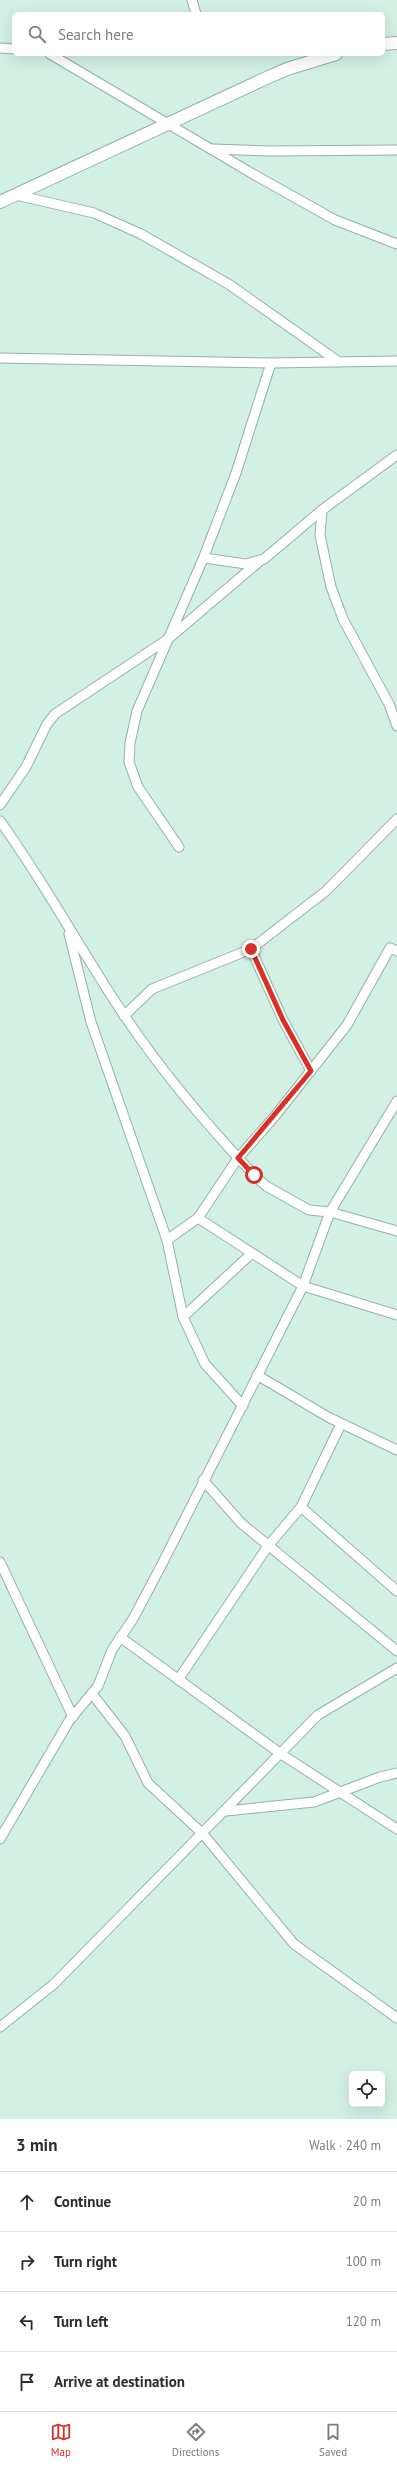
<!DOCTYPE html>
<html lang="en">
<head>
<meta charset="utf-8">
<style>
  :root { --surface:#fff; --page:#f7f7f7; --text:#2b2b33; --muted:#7c7c81; --line:#e1e1e2; --accent:#d93025 }
  body { margin:0; font-family:"PT Sans",sans-serif; background:var(--page); color:var(--text) }
  .controls { position:absolute; right:12px; bottom:12px; display:grid; overflow:hidden; border-radius:6px; box-shadow:0 4px 16px #0002 }
  .controls button { width:36px; height:36px; display:grid; place-items:center; padding:0; border:0; border-bottom:1px solid var(--line); background:var(--surface); color:var(--text); font:20px sans-serif }
  .stop { position:absolute; width:12px; height:12px; margin:-9px; border:3px solid #d93025; border-radius:50%; background:#fff }
  .stop.end { background:#d93025; border-color:#fff; box-shadow:0 1px 4px #0008 }
  .list { margin:0; padding:0; list-style:none }
  h2 { display:flex; justify-content:space-between; align-items:center; height:52px; margin:0; padding:0 16px; font-size:17px }
  h2 small { font-size:13px; font-weight:400; color:var(--muted) }
  .list li { display:grid; grid-template-columns:26px 1fr auto; gap:12px; align-items:center; box-sizing:border-box; height:60px; padding:0 16px; border-top:1px solid var(--line) }
  .list b { display:block; font-size:15px; white-space:nowrap }
  .list em { font-size:13px; font-style:normal; color:var(--muted) }
  .icon { flex:none; width:22px; height:22px; fill:none; stroke:currentColor; stroke-width:2; stroke-linecap:round; stroke-linejoin:round }
  .map { position:relative; flex:none; width:397px; height:2119px; overflow:hidden }
  .search { position:absolute; background:var(--surface); box-shadow:0 4px 16px #0002; left:12px; right:12px; top:12px; height:44px; display:flex; align-items:center; gap:10px; box-sizing:border-box; padding:0 14px; border-radius:6px; color:var(--muted); font-size:15px }
  .sheet { height:292px; background:var(--surface) }
  nav { display:flex; justify-content:space-around; align-items:center; box-sizing:border-box; height:56px; border-top:1px solid var(--line); background:var(--surface); font-size:11px; color:var(--muted) }
  nav a { display:grid; justify-items:center; gap:2px }
  nav .on { color:var(--accent) }
  .map>svg:first-child { display:block }
  .lines { fill:none; stroke-linecap:round; stroke-linejoin:round }
  .street-casing { stroke:#96b1a6; stroke-width:11 }
  .secondary-casing { stroke:#96b1a6; stroke-width:14 }
  .street { stroke:#fff; stroke-width:9 }
  .secondary { stroke:#fff; stroke-width:12 }
  .route { stroke:#d93025; stroke-width:5 }
</style>
</head>
<body>
<div class="map">
<svg width="397" height="2119" viewBox="0 0 397 2119">
  <rect width="100%" height="100%" fill="#d3f0e4"/>
  <g class="lines">
    <defs>
      <g id="street">
        <path d="M192 0 196 14"/>
        <path d="M0 48 14 49"/>
        <path d="M50 54 253 174 335 220 397 244"/>
        <path d="M212 149 271 151 397 150"/>
        <path d="M16 195 94 213 141 234 230 285 339 362"/>
        <path d="M0 358 271 363 397 361"/>
        <path d="M397 455 322 510 320 535 331 587 343 619 389 704 397 726"/>
        <path d="M204 558 246 564 264 559 322 510"/>
        <path d="M0 805 26 767 47 724 55 714 168 639 261 560"/>
        <path d="M0 821C45 883 81 951 124 1015 162 1072 206 1124 254 1175L266 1186 309 1210 330 1212 397 1231"/>
        <path d="M179 847 138 787 129 762 130 743 137 711 203 559 236 473 271 363"/>
        <path d="M69 934 91 1022 167 1240 183 1317 205 1364 243 1406"/>
        <path d="M251 949 283 1020 311 1071"/>
        <path d="M124 1016 152 989 251 949 326 891 397 819"/>
        <path d="M198 1218 303 1286 397 1315"/>
        <path d="M167 1240 198 1218 238 1158 275 1116 347 1025 390 948 397 951"/>
        <path d="M183 1317 251 1254"/>
        <path d="M257 1375 328 1417 397 1450"/>
        <path d="M341 1424 301 1507 397 1591"/>
        <path d="M203 1480 241 1523 397 1651"/>
        <path d="M0 1562 73 1717"/>
        <path d="M120 1637 281 1754 397 1829"/>
        <path d="M178 1680 268 1546 301 1507"/>
        <path d="M93 1695 125 1736 148 1783 203 1834 294 1944 397 2018"/>
        <path d="M226 1811 314 1802 380 1777 397 1773"/>
        <path d="M0 1839 69 1721 98 1686 112 1650 133 1619 161 1566 303 1286 330 1212 397 1101"/>
        <path d="M0 2027 54 1984 318 1715 397 1668"/>
      </g>
      <g id="secondary">
        <path d="M383 44 397 43"/>
        <path d="M0 202 262 80 287 69 336 54"/>
      </g>
    </defs>
    <use href="#street" class="street-casing"/>
    <use href="#secondary" class="secondary-casing"/>
    <use href="#street" class="street"/>
    <use href="#secondary" class="secondary"/>
  </g>
  <g class="lines">
    <path class="route" d="M251 949 283 1020 311 1071 238 1158 254 1175"/>
  </g>
</svg>
<div class="controls">
<button><svg class="icon" aria-label="locate" viewBox="0 0 24 24"><circle cx="12" cy="12" r="6"/><path d="M12 2v4M12 18v4M2 12h4M18 12h4"/></svg></button>
</div>
<div class="stop" style="left:254px;top:1175px"></div>
<div class="stop end" style="left:251px;top:949px"></div>
<div class="search"><svg class="icon" aria-label="search" viewBox="0 0 24 24"><circle cx="10" cy="10" r="6"/><path d="M15 15l6 6"/></svg>Search here</div>
</div>
<section class="sheet">
<h2>3 min<small>Walk · 240 m</small></h2>
<ul class="list">
<li><svg class="icon" aria-label="ahead" viewBox="0 0 24 24"><path d="M12 20V5M6 11l6-6 6 6"/></svg><div><b>Continue</b></div><em>20 m</em></li>
<li><svg class="icon" aria-label="right" viewBox="0 0 24 24"><path d="M7 20v-9h11M14 6l5 5-5 5"/></svg><div><b>Turn right</b></div><em>100 m</em></li>
<li><svg class="icon" aria-label="left" viewBox="0 0 24 24"><path d="M17 20v-9H6M10 6l-5 5 5 5"/></svg><div><b>Turn left</b></div><em>120 m</em></li>
<li><svg class="icon" aria-label="arrive" viewBox="0 0 24 24"><path d="M6 21V4h12l-3 4 3 4H6"/></svg><div><b>Arrive at destination</b></div></li>
</ul>
</section>
<nav>
<a class="on"><svg class="icon" aria-label="map" viewBox="0 0 24 24"><path d="M3 6l6-2 6 2 6-2v14l-6 2-6-2-6 2zM9 4v14M15 6v14"/></svg>Map</a>
<a><svg class="icon" aria-label="directions" viewBox="0 0 24 24"><path d="M12 3l9 9-9 9-9-9zM9 14v-3h6M13 9l2 2-2 2"/></svg>Directions</a>
<a><svg class="icon" aria-label="saved" viewBox="0 0 24 24"><path d="M7 4h10v16l-5-4-5 4z"/></svg>Saved</a>
</nav>
</body>
</html>
